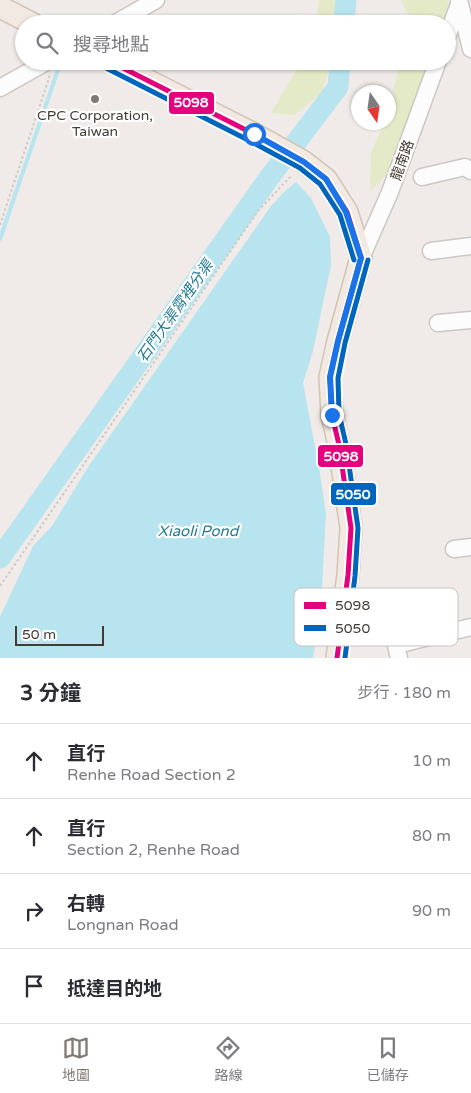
<!DOCTYPE html>
<html lang="zh-TW">
<head>
<meta charset="utf-8">
<style>
  :root { --surface:#fff; --page:#f2f2f3; --text:#2b2b33; --muted:#7c7c81; --line:#e1e1e2; --accent:#817973 }
  body { margin:0; font-family:"Varela Round","Noto Sans TC",sans-serif; background:var(--page); color:var(--text) }
  .compass { position:absolute; left:351px; top:85px; width:45px; height:45px; border-radius:50%; background:var(--surface); box-shadow:0 1px 4px #0004; rotate:167deg }
  .scale { position:absolute; left:15px; bottom:12px; width:89px; box-sizing:border-box; padding-left:5px; border:2px solid #453b34; border-top:0; font-size:14px; line-height:18px; white-space:nowrap; color:#453b34; -webkit-text-stroke:4px #fff; paint-order:stroke }
  .stop { position:absolute; width:15px; height:15px; margin:-11px; border:4px solid #1a73e8; border-radius:50%; background:#fff }
  .stop.end { background:#1a73e8; border-color:#fff; box-shadow:0 1px 5px #0008 }
  .list { margin:0; padding:0; list-style:none }
  h2 { display:flex; justify-content:space-between; align-items:center; height:65px; margin:0; padding:0 20px; font-size:21px }
  h2 small { font-size:16px; font-weight:400; color:var(--muted) }
  .list li { display:grid; grid-template-columns:32px 1fr auto; gap:15px; align-items:center; box-sizing:border-box; height:75px; padding:0 20px; border-top:1px solid var(--line) }
  .list b { display:block; font-size:19px; white-space:nowrap }
  .list p { margin:0; font-size:16px; white-space:nowrap; color:var(--muted) }
  .list em { font-size:16px; font-style:normal; color:var(--muted) }
  .icon { flex:none; width:28px; height:28px; fill:none; stroke:currentColor; stroke-width:2; stroke-linecap:round; stroke-linejoin:round }
  .map { position:relative; flex:none; width:471px; height:658px; overflow:hidden }
  .search { position:absolute; background:var(--surface); box-shadow:0 1px 4px #0004; left:15px; right:15px; top:15px; height:55px; display:flex; align-items:center; gap:12px; box-sizing:border-box; padding:0 18px; border-radius:28px; color:var(--muted); font-size:19px }
  .sheet { height:365px; background:var(--surface) }
  nav { display:flex; justify-content:space-around; align-items:center; box-sizing:border-box; height:70px; border-top:1px solid var(--line); background:var(--surface); font-size:14px; color:var(--muted) }
  nav a { display:grid; justify-items:center; gap:2px }
  nav .on { color:var(--accent) }
  .map>svg:first-child { display:block }
  .green { fill:#e4e9c7 }
  .water { fill:#b7e4ef }
  .lines { fill:none; stroke-linecap:round; stroke-linejoin:round }
  .stream { stroke:#b7e4ef; stroke-width:4 }
  .river { stroke:#b7e4ef; stroke-width:21 }
  .minor-casing { stroke:#ccc7c4; stroke-width:19 }
  .major-casing { stroke:#d2c3b5; stroke-width:24 }
  .path { stroke:#cecac6; stroke-width:2; stroke-dasharray:2.5 2.5; stroke-linecap:butt }
  .minor { stroke:#fdfcfc; stroke-width:16 }
  .major { stroke:#f1e9e2; stroke-width:21 }
  .bus-1-casing { stroke:#fff; stroke-width:9 }
  .bus-2-casing { stroke:#fff; stroke-width:9 }
  .bus-1 { stroke:#e5007d; stroke-width:5 }
  .bus-2 { stroke:#0065bd; stroke-width:5 }
  .route { stroke:#1a73e8; stroke-width:6 }
  .poi-dot { fill:#817973; stroke:#fff; stroke-width:2 }
  .labels { text-anchor:middle; stroke-width:4.5; stroke-linejoin:round; paint-order:stroke }
  .poi-label { font-size:14px; fill:#453b34; stroke:#fff }
  .street-label { font-size:14px; fill:#453b34; stroke:#fff }
  .water-label { font-size:15px; font-style:italic; fill:#267b93; stroke:#fff }
  .key { fill:#fff; stroke:#c7c4c2; stroke-width:1 }
  .key-label { font-size:14px; fill:#453b34 }
  .line-badge { stroke:#fff; stroke-width:2 }
  .badge-label { font-size:14px; text-anchor:middle; font-weight:bold; fill:#fff }
</style>
</head>
<body>
<div class="map">
<svg width="471" height="658" viewBox="0 0 471 658">
  <rect width="100%" height="100%" fill="#f0ebe8"/>
  <g class="green">
    <path d="M319 0H349L342 24H316Z"/>
    <path d="M401 0H448L449 13 446 24H408L409 15Z"/>
    <path d="M302 61H331L322 93 294 115 271 113Z"/>
    <path d="M400 61H435L396 166 370 191 371 153 384 123 388 122 389 110Z"/>
  </g>
  <path class="water" d="M296 182 311 198 330 237 331 265 313 351 303 383 319 468 326 514 321 606 313 658H0V617L33 546 52 526 88 467 271 206 284 192Z"/>
  <g class="lines">
    <path class="stream" d="M0 239 61 61"/>
    <g class="river">
      <path d="M344 24 346 0"/>
      <path d="M0 558 269 178 338 87 340 61"/>
    </g>
    <defs>
      <g id="minor">
        <path d="M459 0 471 49"/>
        <path d="M114 24 156 0"/>
        <path d="M447 37 459 4"/>
        <path d="M0 88 48 61"/>
        <path d="M422 177 465 167 471 171"/>
        <path d="M431 251 471 246"/>
        <path d="M361 258 390 192 438 61"/>
        <path d="M438 323 471 320"/>
        <path d="M454 549 471 547"/>
        <path d="M399 658 396 645 471 627"/>
      </g>
      <g id="major">
        <path d="M0 7 33 24"/>
        <path d="M109 61 254 134 304 162 326 179 347 212 361 258 338 341 330 377 332 415 339 445 351 528 348 575 337 658"/>
      </g>
    </defs>
    <use href="#minor" class="minor-casing"/>
    <use href="#major" class="major-casing"/>
    <g class="path">
      <path d="M0 225 50 75"/>
      <path d="M0 586 258 211 292 175"/>
    </g>
    <use href="#minor" class="minor"/>
    <use href="#major" class="major"/>
    <defs>
      <g id="bus-1">
        <path d="M109 61 254 134 304 162 326 179 347 212 361 258"/>
        <path d="M337 658 348 575 351 528 339 445 332 415 330 377 338 341 361 258"/>
      </g>
      <g id="bus-2">
        <path d="M106 68 250 141 300 168 320 184 340 215 354 260"/>
        <path d="M345 658 355 576 358 528 346 444 339 414 338 378 345 343 368 260"/>
      </g>
    </defs>
    <use href="#bus-1" class="bus-1-casing"/>
    <use href="#bus-2" class="bus-2-casing"/>
    <use href="#bus-1" class="bus-1"/>
    <use href="#bus-2" class="bus-2"/>
  </g>
  <g class="lines">
    <path class="route" d="M254 134 304 162 326 179 346 212 361 258 338 341 330 377 332 415"/>
  </g>
  <circle class="poi-dot" cx="95" cy="99" r="5"/>
  <g class="labels">
    <g class="poi-label">
      <text x="95" y="120">CPC Corporation,<tspan x="95" dy="16">Taiwan</tspan></text>
    </g>
    <g class="street-label">
      <text transform="translate(402 160) rotate(-70)" y="5">龍南路</text>
    </g>
    <g class="water-label">
      <text transform="translate(175 311) rotate(-55)" y="5">石門大渠霄裡分渠</text>
      <text x="198" y="536">Xiaoli Pond</text>
    </g>
  </g>
  <rect x="294" y="588" width="164" height="58" rx="8" class="key"/>
  <rect x="304" y="602" width="22" height="7" fill="#e5007d"/>
  <rect x="304" y="625" width="22" height="6" fill="#0065bd"/>
  <g class="key-label">
    <text x="335" y="610">5098</text>
    <text x="335" y="633">5050</text>
  </g>
  <g class="line-badge">
    <rect x="168" y="91" width="47" height="24" rx="5" fill="#e5007d"/>
    <rect x="317" y="444" width="47" height="24" rx="5" fill="#e5007d"/>
    <rect x="330" y="482" width="47" height="24" rx="5" fill="#0065bd"/>
  </g>
  <g class="badge-label">
    <text x="191" y="107">5098</text>
    <text x="341" y="461">5098</text>
    <text x="353" y="499">5050</text>
  </g>
</svg>
<svg class="compass" viewBox="-18 -18 36 36"><path d="M0-13l5 13h-10z" fill="#e53935"/><path d="M0 13l5-13h-10z" fill="#7c7c81"/></svg>
<div class="scale">50 m</div>
<div class="stop" style="left:254px;top:134px"></div>
<div class="stop end" style="left:332px;top:415px"></div>
<div class="search"><svg class="icon" aria-label="search" viewBox="0 0 24 24"><circle cx="10" cy="10" r="6"/><path d="M15 15l6 6"/></svg>搜尋地點</div>
</div>
<section class="sheet">
<h2>3 分鐘<small>步行 · 180 m</small></h2>
<ul class="list">
<li><svg class="icon" aria-label="ahead" viewBox="0 0 24 24"><path d="M12 20V5M6 11l6-6 6 6"/></svg><div><b>直行</b><p>Renhe Road Section 2</p></div><em>10 m</em></li>
<li><svg class="icon" aria-label="ahead" viewBox="0 0 24 24"><path d="M12 20V5M6 11l6-6 6 6"/></svg><div><b>直行</b><p>Section 2, Renhe Road</p></div><em>80 m</em></li>
<li><svg class="icon" aria-label="right" viewBox="0 0 24 24"><path d="M7 20v-9h11M14 6l5 5-5 5"/></svg><div><b>右轉</b><p>Longnan Road</p></div><em>90 m</em></li>
<li><svg class="icon" aria-label="arrive" viewBox="0 0 24 24"><path d="M6 21V4h12l-3 4 3 4H6"/></svg><div><b>抵達目的地</b></div></li>
</ul>
</section>
<nav>
<a class="on"><svg class="icon" aria-label="map" viewBox="0 0 24 24"><path d="M3 6l6-2 6 2 6-2v14l-6 2-6-2-6 2zM9 4v14M15 6v14"/></svg>地圖</a>
<a><svg class="icon" aria-label="directions" viewBox="0 0 24 24"><path d="M12 3l9 9-9 9-9-9zM9 14v-3h6M13 9l2 2-2 2"/></svg>路線</a>
<a><svg class="icon" aria-label="saved" viewBox="0 0 24 24"><path d="M7 4h10v16l-5-4-5 4z"/></svg>已儲存</a>
</nav>
</body>
</html>
